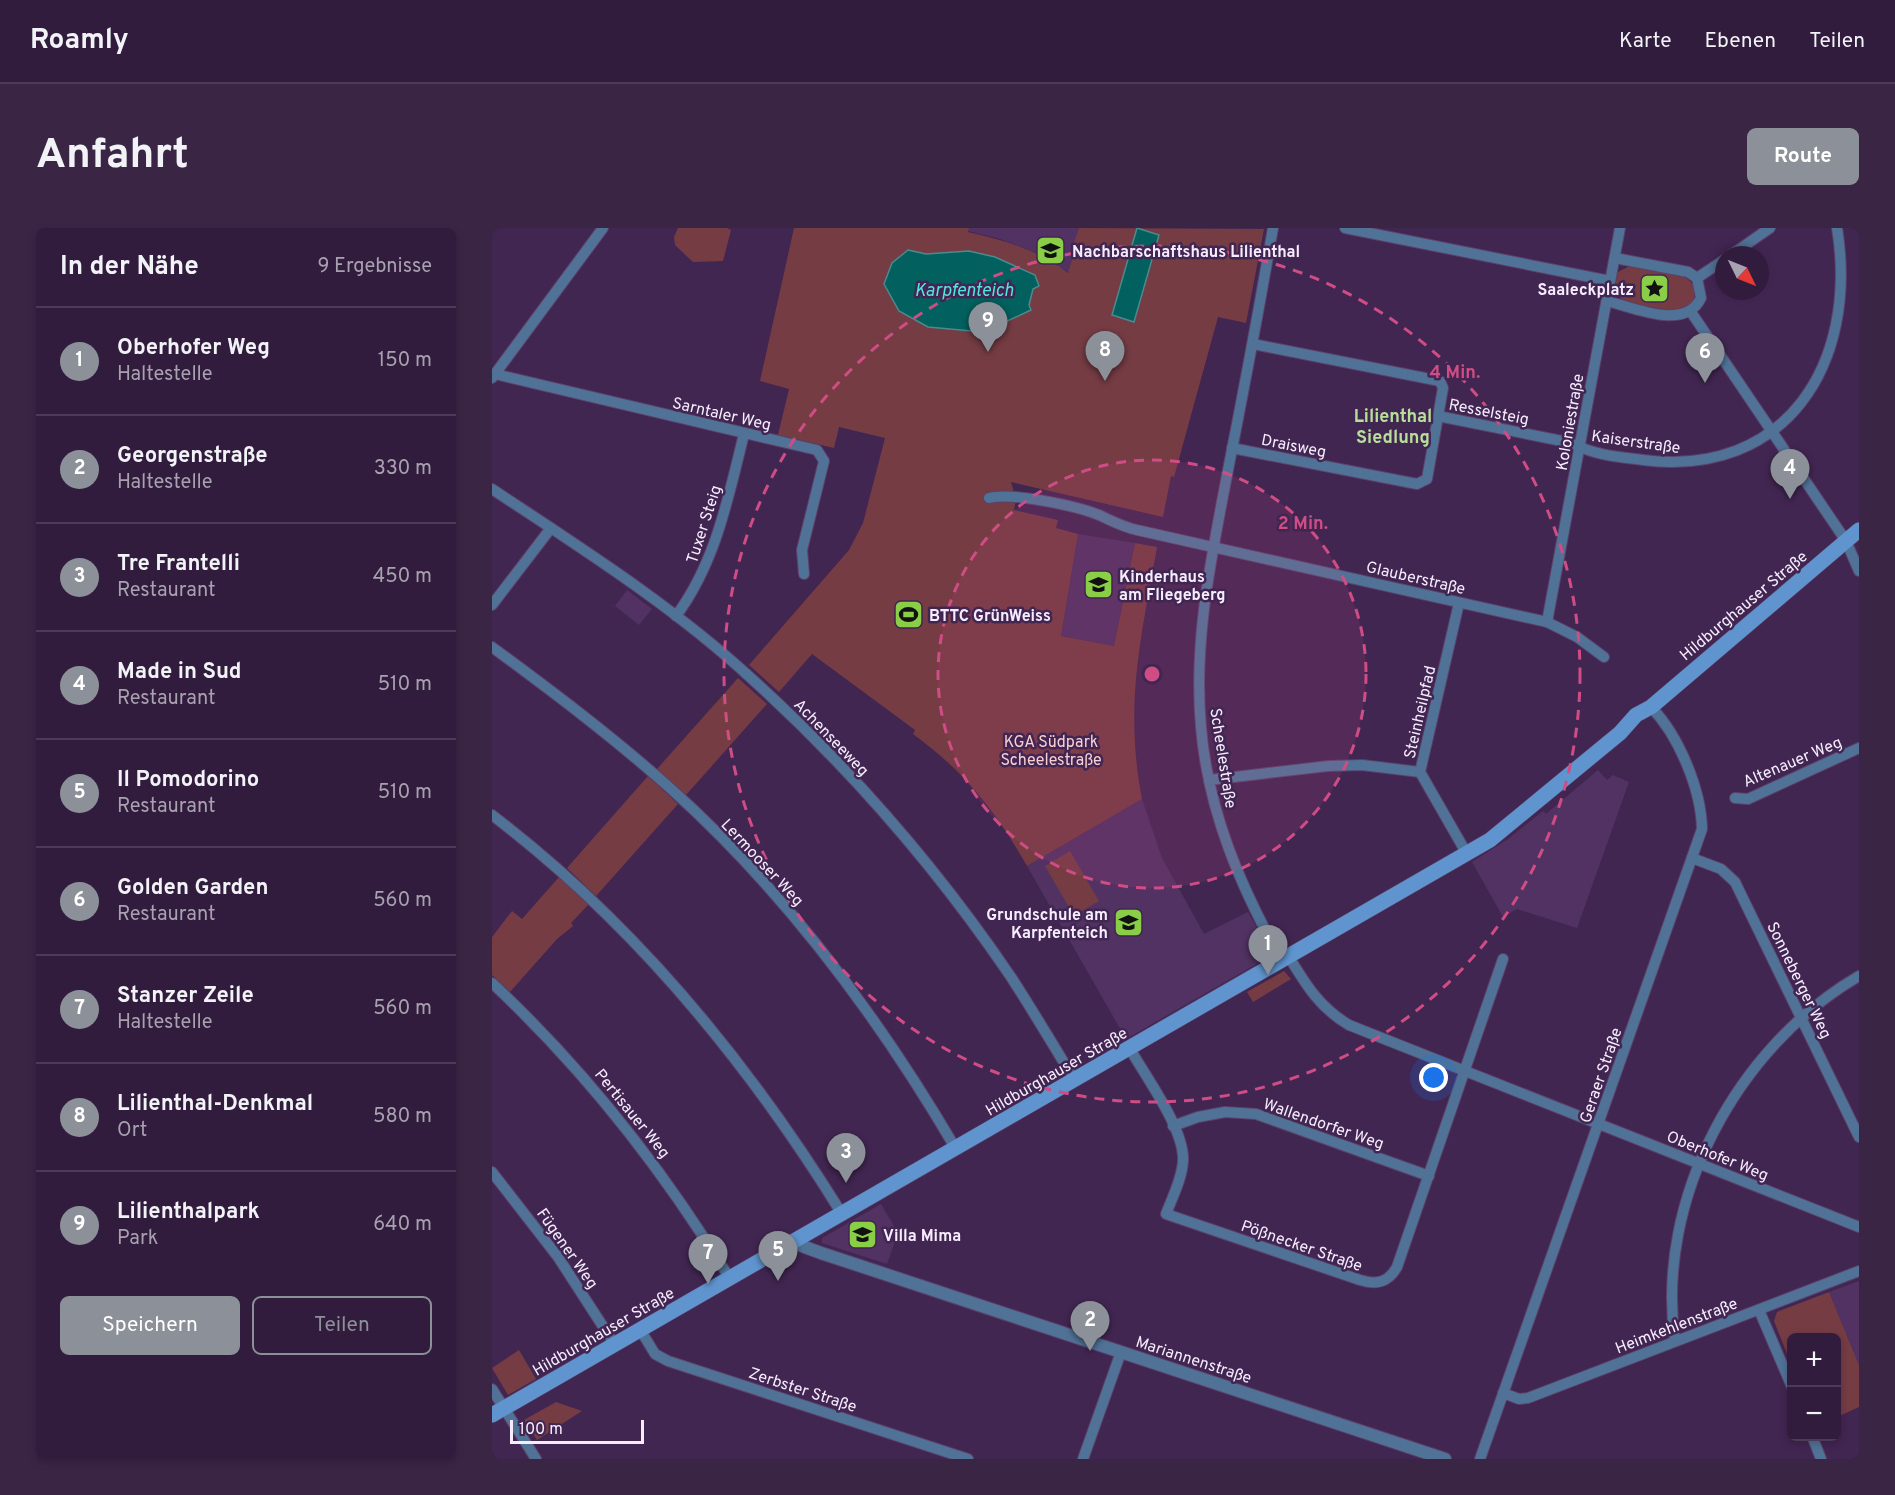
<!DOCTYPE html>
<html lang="de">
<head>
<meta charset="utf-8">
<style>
  :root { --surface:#321c3e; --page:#3a2545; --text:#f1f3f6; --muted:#a8a1b0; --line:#4d3a58; --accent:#8c9099 }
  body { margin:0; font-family:Overpass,sans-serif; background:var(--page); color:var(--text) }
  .controls { position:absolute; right:18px; bottom:18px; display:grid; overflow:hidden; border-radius:9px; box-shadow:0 3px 9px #0003 }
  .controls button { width:54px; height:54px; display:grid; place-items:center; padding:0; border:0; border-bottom:2px solid var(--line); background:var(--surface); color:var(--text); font:30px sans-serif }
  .compass { position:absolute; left:1223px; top:18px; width:54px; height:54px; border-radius:50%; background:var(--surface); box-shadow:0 3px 9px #0003; rotate:133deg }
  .scale { position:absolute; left:18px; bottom:15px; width:134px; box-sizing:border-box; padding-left:6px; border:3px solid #f6ecfd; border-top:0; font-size:16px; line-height:21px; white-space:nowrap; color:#f6ecfd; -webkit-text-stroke:4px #422652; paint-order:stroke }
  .you { position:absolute; left:942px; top:850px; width:21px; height:21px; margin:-15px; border:4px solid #fff; border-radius:50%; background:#1a73e8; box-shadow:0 0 0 9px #1a73e833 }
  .badge { display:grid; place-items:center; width:39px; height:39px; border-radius:50%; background:var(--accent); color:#fff; font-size:20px; font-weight:700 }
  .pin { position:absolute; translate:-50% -50px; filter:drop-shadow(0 2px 3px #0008) }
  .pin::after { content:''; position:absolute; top:32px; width:21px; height:18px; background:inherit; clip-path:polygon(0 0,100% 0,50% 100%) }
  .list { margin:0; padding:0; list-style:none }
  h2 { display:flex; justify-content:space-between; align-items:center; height:78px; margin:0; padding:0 24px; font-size:26px }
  h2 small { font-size:20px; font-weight:400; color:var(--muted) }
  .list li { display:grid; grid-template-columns:39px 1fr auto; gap:18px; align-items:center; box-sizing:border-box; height:108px; padding:0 24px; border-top:2px solid var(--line) }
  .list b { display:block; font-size:22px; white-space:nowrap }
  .list p { margin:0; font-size:20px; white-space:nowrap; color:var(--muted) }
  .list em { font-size:20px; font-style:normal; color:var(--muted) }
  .actions { display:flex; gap:12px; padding:18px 24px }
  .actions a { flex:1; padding:14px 0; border:2px solid var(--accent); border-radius:9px; text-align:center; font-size:21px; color:var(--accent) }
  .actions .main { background:var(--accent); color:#fff }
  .map { position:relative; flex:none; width:1367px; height:1231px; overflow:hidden; border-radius:9px }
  header { display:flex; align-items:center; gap:36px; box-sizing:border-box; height:84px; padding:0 30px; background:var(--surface); border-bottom:2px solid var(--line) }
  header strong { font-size:28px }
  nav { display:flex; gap:33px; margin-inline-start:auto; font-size:21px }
  .intro { display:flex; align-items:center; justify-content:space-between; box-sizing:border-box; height:144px; padding:0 36px }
  h1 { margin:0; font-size:42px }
  .button { padding:15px 27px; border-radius:9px; background:var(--accent); color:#fff; font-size:21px; font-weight:700 }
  main { display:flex; gap:36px; padding:0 36px }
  aside { flex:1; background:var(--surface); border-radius:9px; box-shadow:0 3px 9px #0003 }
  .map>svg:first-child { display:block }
  .built { fill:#513262 }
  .green { fill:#753c44 }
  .water { fill:#02605e; stroke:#4b8a8e; stroke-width:1.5 }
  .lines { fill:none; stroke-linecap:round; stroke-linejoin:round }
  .minor-casing { stroke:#5b426a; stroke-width:12 }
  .tertiary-casing { stroke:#5b426a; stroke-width:14 }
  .secondary-casing { stroke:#5b426a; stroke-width:16 }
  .minor { stroke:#517297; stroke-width:10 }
  .tertiary { stroke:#517297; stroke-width:12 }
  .secondary { stroke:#5f94ce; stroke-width:15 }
  .ring { fill:none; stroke:#cf4d84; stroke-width:3; stroke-dasharray:10 8 }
  .labels { text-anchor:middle; stroke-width:5; stroke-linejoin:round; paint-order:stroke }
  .poi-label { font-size:16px; font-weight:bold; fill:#f6ecfd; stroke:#422652; text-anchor:start }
  .street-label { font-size:16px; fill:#f6ecfd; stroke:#422652 }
  .park-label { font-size:16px; fill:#faced2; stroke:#422652 }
  .water-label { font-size:18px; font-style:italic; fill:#52e6e2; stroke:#422652 }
  .neighbourhood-label { font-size:18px; font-weight:bold; fill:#b8df9a; stroke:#422652 }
  .centre { fill:#cf4d84; stroke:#422652; stroke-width:3 }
  .ring-label { font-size:18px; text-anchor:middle; font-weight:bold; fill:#cf4d84; stroke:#422652; stroke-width:5; stroke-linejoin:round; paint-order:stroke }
</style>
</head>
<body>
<header>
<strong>Roamly</strong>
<nav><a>Karte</a><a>Ebenen</a><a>Teilen</a></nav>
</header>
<div class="intro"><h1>Anfahrt</h1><a class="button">Route</a></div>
<main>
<aside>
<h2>In der Nähe<small>9 Ergebnisse</small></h2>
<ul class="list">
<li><span class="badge">1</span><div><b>Oberhofer Weg</b><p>Haltestelle</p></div><em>150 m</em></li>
<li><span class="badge">2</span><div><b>Georgenstraße</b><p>Haltestelle</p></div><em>330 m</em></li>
<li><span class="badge">3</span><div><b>Tre Frantelli</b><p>Restaurant</p></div><em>450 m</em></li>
<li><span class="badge">4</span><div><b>Made in Sud</b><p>Restaurant</p></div><em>510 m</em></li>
<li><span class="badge">5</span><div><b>Il Pomodorino</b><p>Restaurant</p></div><em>510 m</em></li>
<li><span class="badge">6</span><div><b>Golden Garden</b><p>Restaurant</p></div><em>560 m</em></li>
<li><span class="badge">7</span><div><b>Stanzer Zeile</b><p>Haltestelle</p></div><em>560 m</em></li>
<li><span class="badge">8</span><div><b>Lilienthal-Denkmal</b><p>Ort</p></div><em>580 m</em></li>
<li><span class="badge">9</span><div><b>Lilienthalpark</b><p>Park</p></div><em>640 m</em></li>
</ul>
<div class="actions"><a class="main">Speichern</a><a>Teilen</a></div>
</aside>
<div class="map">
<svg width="1367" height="1231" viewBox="0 0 1367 1231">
  <rect width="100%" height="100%" fill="#422652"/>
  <g class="built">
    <path d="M477 0H587L579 26 581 27 577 45 545 25 508 11 476 3Z"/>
    <path d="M586 306 643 315 622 418 569 408Z"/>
    <path d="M135 362 160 381 147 397 123 378Z"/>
    <path d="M1106 542 1115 552 1121 547 1137 554 1085 700 1025 681 1011 689 980 634 1016 611 1051 583 1054 586Z"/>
    <path d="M650 571 670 630 712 706 756 684 780 727 634 811 535 638Z"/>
    <path d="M389 976 406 1005 395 1036 330 1015V1010Z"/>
    <path d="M1367 1053V1137L1337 1064Z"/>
  </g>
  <g class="green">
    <path d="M186 0H235L239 2 231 33 201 34 183 17 182 9Z"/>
    <path d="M302 0H477L476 4C512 12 547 22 576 45L581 28 578 26 587 0 772 1 754 95 726 89 682 249 679 248 671 289 519 254 524 272 522 282 566 292 564 300 586 306 569 408 622 418 643 315 665 319C649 410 632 478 650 571L535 638C503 582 473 544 421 506L423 502 320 426 287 464 257 437 357 322 371 295 393 210 347 199 342 220 286 207 297 161 268 153Z"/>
    <path d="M1140 37C1161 41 1214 42 1201 74L1185 84 1132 74 1121 61 1124 45Z"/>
    <path d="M246 450 275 476 194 567 165 541Z"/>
    <path d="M156 548 186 576 104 668 75 640Z"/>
    <path d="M578 623 607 673 582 688 553 638Z"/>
    <path d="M67 649 97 676 79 695 81 698 65 711 18 764 0 747V709L20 683 30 691Z"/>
    <path d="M792 743 799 751 761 774 755 764Z"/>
    <path d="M1337 1064 1367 1137V1179L1345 1189 1344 1110H1300L1299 1136 1282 1093 1285 1084Z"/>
    <path d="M27 1122 44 1151 16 1167 0 1140Z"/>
    <path d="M64 1174 90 1183 45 1212 32 1192Z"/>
  </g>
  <g class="water">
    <path d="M645 0 667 7 642 94 620 87Z"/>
    <path d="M416 22 434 26 477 23 503 29 543 47 547 58 541 61 537 77 539 82 511 95 499 93 480 103 436 99 407 83 392 56 400 35Z"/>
  </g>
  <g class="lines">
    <defs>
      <g id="minor">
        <path d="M781 0C767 81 752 161 736 242 720 327 701 411 709 499 716 584 749 660 790 733"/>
        <path d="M853 0 1118 53"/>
        <path d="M1239 27 1278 0"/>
        <path d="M1205 50 1232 32"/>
        <path d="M1115 73C1143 80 1193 103 1209 70L1205 50 1196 44 1123 30"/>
        <path d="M1199 84 1354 313 1367 343"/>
        <path d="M3 146 325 222 332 233 310 322 312 346"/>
        <path d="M0 150 111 0"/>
        <path d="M946 188 1080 215C1101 227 1127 229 1151 232 1293 250 1367 137 1345 0"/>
        <path d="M740 220 925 256 935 251 951 160 948 153 761 116"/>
        <path d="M0 261C89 320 181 378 260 451 357 539 445 640 519 749 541 783 562 818 583 853"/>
        <path d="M497 270C519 264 585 278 607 287 620 293 631 299 645 302L1055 394 1085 409 1112 429"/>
        <path d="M967 375 928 544 975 626"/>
        <path d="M0 377 59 300"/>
        <path d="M184 388C224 334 236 270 252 206"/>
        <path d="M1055 394 1128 0"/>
        <path d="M0 419C61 464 121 509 178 560 293 663 386 788 464 921"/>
        <path d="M717 552 836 538 870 537 928 544"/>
        <path d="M1243 570 1256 571 1367 520"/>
        <path d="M0 587C143 696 256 834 350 986"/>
        <path d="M1200 630 1229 641 1243 654 1367 909"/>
        <path d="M797 729C814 757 828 780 857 797L1367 999"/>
        <path d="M0 755C94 843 171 941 238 1051"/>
        <path d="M638 821C654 849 693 902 691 933 690 951 680 970 674 986L868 1052C884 1057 896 1055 905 1039L1011 731"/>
        <path d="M681 898 706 889 733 884 764 886 937 948"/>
        <path d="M0 944 66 1029 123 1117"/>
        <path d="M1267 1082 1300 1159"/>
        <path d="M149 1103 163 1126 176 1133 476 1231"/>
        <path d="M1183 1113C1163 971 1245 819 1367 748"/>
        <path d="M0 1161 44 1231"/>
        <path d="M1011 1165 1027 1171 1036 1170 1367 1043"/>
        <path d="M1320 1208 1329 1231"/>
        <path d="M591 1231 629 1124"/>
        <path d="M988 1231 1210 601C1209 561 1187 508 1159 479"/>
      </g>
      <path id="tertiary" d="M306 1012 310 1018 329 1025 953 1231"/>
      <path id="secondary" d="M0 1187 998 612 1128 505 1144 487 1159 479 1367 302"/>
    </defs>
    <use href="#minor" class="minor-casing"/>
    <use href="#tertiary" class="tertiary-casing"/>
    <use href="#secondary" class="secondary-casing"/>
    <use href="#minor" class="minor"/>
    <use href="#tertiary" class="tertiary"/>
    <use href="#secondary" class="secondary"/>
  </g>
  <circle cx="660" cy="446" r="214" fill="#cf4d84" fill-opacity=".12"/>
  <g class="ring">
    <circle cx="660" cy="446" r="214"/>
    <circle cx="660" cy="446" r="428"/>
  </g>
  <defs>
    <symbol id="school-square" viewBox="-11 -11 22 22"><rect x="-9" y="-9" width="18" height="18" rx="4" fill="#8ace47" stroke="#422652"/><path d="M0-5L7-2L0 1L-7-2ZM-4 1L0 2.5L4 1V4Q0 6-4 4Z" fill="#111"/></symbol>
    <symbol id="sight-square" viewBox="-11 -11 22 22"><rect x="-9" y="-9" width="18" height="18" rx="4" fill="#8ace47" stroke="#422652"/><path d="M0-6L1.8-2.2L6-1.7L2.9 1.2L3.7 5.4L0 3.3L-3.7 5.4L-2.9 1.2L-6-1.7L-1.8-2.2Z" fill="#111"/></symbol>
    <symbol id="stadium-square" viewBox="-11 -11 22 22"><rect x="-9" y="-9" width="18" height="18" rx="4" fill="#8ace47" stroke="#422652"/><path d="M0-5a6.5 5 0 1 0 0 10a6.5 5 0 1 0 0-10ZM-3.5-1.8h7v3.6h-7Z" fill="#111"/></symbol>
  </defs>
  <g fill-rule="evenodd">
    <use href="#school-square" x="542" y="6" width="33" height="33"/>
    <use href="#sight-square" x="1146" y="44" width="33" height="33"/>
    <use href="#school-square" x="590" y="340" width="33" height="33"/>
    <use href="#stadium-square" x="400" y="370" width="33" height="33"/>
    <use href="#school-square" x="620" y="678" width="33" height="33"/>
    <use href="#school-square" x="354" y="990" width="33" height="33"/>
  </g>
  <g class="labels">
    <g class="poi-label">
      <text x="580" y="29">Nachbarschaftshaus Lilienthal</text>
      <text x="1142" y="67" text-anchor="end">Saaleckplatz</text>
      <text x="627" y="354">Kinderhaus<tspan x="627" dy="18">am Fliegeberg</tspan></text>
      <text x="437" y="393">BTTC GrünWeiss</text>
      <text x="616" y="692" text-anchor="end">Grundschule am<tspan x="616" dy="18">Karpfenteich</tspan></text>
      <text x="391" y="1013">Villa Mima</text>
    </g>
    <g class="street-label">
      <text transform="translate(997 183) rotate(11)" y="6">Resselsteig</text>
      <text transform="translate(230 185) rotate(13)" y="6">Sarntaler Weg</text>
      <text transform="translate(1077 194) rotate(-80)" y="6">Koloniestraße</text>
      <text transform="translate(1144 213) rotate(8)" y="6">Kaiserstraße</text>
      <text transform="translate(802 217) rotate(11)" y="6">Draisweg</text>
      <text transform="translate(211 296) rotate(-72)" y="6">Tuxer Steig</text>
      <text transform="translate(924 349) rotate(13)" y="6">Glauberstraße</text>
      <text transform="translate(1251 377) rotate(-40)" y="6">Hildburghauser Straße</text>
      <text transform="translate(927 484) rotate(-77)" y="6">Steinheilpfad</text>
      <text transform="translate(340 509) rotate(46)" y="6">Achenseeweg</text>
      <text transform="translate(732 530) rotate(81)" y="6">Scheelestraße</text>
      <text transform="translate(1300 533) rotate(-23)" y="6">Altenauer Weg</text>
      <text transform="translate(271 634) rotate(47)" y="6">Lermooser Weg</text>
      <text transform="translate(1308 752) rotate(64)" y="6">Sonneberger Weg</text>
      <text transform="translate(564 843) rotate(-30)" y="6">Hildburghauser Straße</text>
      <text transform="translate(1108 847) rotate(-71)" y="6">Geraer Straße</text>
      <text transform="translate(141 885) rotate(51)" y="6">Pertisauer Weg</text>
      <text transform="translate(832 895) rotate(19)" y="6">Wallendorfer Weg</text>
      <text transform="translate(1226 927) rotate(22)" y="6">Oberhofer Weg</text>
      <text transform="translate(810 1017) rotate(19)" y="6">Pößnecker Straße</text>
      <text transform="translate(76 1020) rotate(55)" y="6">Fügener Weg</text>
      <text transform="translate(1184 1097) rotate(-21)" y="6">Heimkehlenstraße</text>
      <text transform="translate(111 1103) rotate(-30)" y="6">Hildburghauser Straße</text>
      <text transform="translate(702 1131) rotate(18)" y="6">Mariannenstraße</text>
      <text transform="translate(311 1161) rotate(18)" y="6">Zerbster Straße</text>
    </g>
    <g class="park-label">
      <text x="559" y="519">KGA Südpark<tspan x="559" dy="18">Scheelestraße</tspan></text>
    </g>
    <g class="water-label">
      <text x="472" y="68">Karpfenteich</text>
    </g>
    <g class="neighbourhood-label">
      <text x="901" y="194">Lilienthal<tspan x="901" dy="21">Siedlung</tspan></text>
    </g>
  </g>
  <circle cx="660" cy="446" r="9" class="centre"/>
  <g class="ring-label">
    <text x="963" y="150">4 Min.</text>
    <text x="811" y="301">2 Min.</text>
  </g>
</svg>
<div class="controls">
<button>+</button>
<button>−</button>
</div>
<svg class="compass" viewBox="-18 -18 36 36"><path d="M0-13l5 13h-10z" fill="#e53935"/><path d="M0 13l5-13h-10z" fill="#a8a1b0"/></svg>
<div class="scale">100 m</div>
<div class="you"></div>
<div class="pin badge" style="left:776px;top:747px">1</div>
<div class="pin badge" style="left:598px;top:1123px">2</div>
<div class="pin badge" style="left:354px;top:955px">3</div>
<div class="pin badge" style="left:1298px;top:271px">4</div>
<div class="pin badge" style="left:286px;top:1053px">5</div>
<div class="pin badge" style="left:1213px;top:155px">6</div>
<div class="pin badge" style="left:216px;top:1056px">7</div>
<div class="pin badge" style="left:613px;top:153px">8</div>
<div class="pin badge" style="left:496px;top:124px">9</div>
</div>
</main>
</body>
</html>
